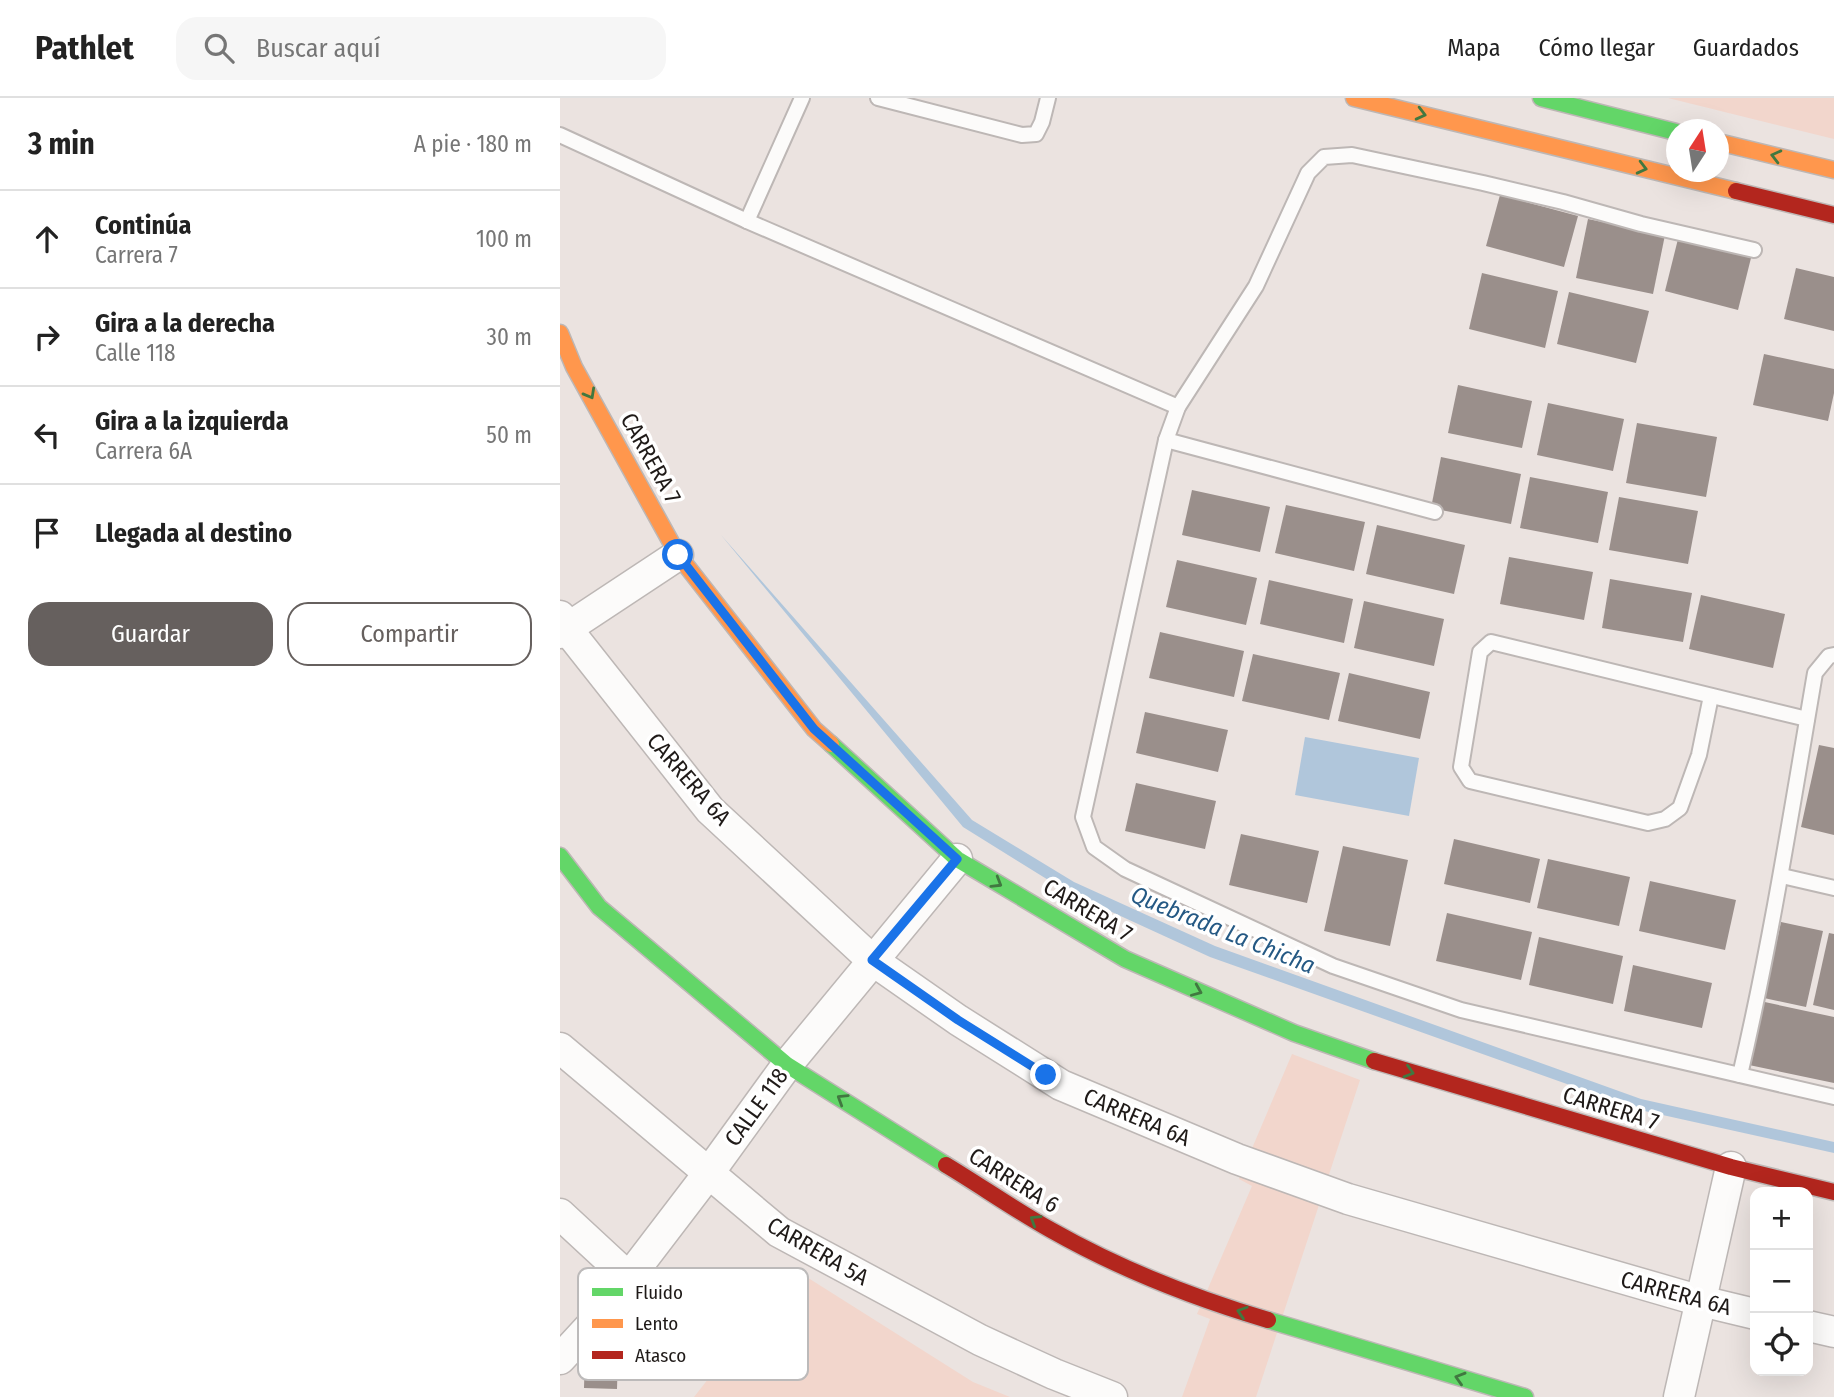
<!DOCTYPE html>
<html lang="es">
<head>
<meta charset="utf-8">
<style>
  :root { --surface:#fff; --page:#f6f6f6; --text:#222; --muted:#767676; --line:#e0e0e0; --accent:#66605e }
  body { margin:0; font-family:"Fira Sans Condensed",sans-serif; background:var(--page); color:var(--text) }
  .controls { position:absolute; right:21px; bottom:21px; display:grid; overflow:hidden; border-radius:14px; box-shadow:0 7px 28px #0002 }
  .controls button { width:63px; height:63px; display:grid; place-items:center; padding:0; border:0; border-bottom:2px solid var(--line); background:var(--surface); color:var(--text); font:35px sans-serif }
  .compass { position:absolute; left:1106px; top:21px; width:63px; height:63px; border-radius:50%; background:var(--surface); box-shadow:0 7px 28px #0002; rotate:12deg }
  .stop { position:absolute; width:21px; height:21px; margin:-16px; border:5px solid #1a73e8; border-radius:50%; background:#fff }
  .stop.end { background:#1a73e8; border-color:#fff; box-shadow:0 2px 7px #0008 }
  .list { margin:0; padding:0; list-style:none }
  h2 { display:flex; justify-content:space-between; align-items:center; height:91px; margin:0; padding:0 28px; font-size:30px }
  h2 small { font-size:23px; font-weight:400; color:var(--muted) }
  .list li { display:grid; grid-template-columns:46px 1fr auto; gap:21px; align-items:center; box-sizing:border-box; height:98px; padding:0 28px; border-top:2px solid var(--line) }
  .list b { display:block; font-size:26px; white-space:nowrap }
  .list p { margin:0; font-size:23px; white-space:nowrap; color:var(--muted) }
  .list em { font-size:23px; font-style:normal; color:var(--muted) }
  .actions { display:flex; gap:14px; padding:21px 28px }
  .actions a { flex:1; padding:16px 0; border:2px solid var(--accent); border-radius:21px; text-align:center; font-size:24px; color:var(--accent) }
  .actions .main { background:var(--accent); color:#fff }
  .icon { flex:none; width:38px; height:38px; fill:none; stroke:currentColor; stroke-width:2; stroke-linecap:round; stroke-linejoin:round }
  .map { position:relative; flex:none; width:1274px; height:1299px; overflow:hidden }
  header { display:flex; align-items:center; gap:42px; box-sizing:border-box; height:98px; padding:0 35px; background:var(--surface); border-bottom:2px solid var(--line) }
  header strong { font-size:33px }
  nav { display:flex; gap:38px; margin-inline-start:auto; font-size:24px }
  .search { width:490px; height:63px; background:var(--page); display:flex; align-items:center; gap:18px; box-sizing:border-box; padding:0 24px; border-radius:21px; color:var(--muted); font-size:26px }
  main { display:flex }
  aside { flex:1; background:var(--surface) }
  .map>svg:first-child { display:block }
  .green { fill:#f2d6cc }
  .water { fill:#b0c6db }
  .building { fill:#9a8f8b }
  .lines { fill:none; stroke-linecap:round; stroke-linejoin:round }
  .lane-casing { stroke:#bdb7b5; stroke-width:18 }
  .street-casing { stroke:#bdb7b5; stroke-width:33 }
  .fast-casing { stroke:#bdb7b5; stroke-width:19 }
  .slow-casing { stroke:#bdb7b5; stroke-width:19 }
  .jam-casing { stroke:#bdb7b5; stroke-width:19 }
  .lane { stroke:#fcfbfa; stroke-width:14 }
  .street { stroke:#fcfbfa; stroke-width:30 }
  .fast { stroke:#63d668; stroke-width:16 }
  .slow { stroke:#ff974d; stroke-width:16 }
  .jam { stroke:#b3261e; stroke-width:16 }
  .oneway { stroke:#417840 }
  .route { stroke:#1a73e8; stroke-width:9 }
  .labels { text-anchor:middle; stroke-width:7; stroke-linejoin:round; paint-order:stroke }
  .street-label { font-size:23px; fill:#1f1a18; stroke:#fff }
  .water-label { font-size:24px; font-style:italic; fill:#255984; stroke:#fff }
  .key { fill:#fff; stroke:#bcbaba; stroke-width:2 }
  .key-label { font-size:19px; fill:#1f1a18 }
</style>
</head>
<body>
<header>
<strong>Pathlet</strong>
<div class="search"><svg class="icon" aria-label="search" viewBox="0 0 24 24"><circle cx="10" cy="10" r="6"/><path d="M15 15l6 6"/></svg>Buscar aquí</div>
<nav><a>Mapa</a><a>Cómo llegar</a><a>Guardados</a></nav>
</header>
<main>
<aside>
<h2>3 min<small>A pie · 180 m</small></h2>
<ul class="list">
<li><svg class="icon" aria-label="ahead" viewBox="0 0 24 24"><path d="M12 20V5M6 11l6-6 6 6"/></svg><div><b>Continúa</b><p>Carrera 7</p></div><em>100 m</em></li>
<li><svg class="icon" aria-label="right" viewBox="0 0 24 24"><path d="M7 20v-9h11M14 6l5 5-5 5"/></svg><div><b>Gira a la derecha</b><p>Calle 118</p></div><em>30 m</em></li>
<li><svg class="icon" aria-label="left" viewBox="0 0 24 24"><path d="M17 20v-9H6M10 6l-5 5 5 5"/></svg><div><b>Gira a la izquierda</b><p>Carrera 6A</p></div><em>50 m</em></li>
<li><svg class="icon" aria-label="arrive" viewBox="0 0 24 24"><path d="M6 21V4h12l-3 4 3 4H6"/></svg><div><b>Llegada al destino</b></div></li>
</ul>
<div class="actions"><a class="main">Guardar</a><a>Compartir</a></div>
</aside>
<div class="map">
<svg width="1274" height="1299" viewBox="0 0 1274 1299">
  <rect width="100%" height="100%" fill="#ebe3e0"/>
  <g class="green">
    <path d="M1108 0H1274V41Z"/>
    <path d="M732 956 800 982 696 1299H622L650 1221 637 1216 692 1088 679 1081Z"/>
    <path d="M234 1171 413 1284 450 1299H134Z"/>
  </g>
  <g class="water">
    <path d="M161 437 412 722 514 784 655 848 1081 1001 1274 1044V1055L1080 1012 650 859 506 793 403 729Z"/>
    <path d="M745 639 859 660 849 718 735 697Z"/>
  </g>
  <g class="building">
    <path d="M940 97 1018 118 1004 169 926 148Z"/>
    <path d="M1028 121 1105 137 1093 196 1016 180Z"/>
    <path d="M1118 141 1191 160 1178 212 1105 193Z"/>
    <path d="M1236 170 1274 179V233L1224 221Z"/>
    <path d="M922 175 998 193 985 250 909 231Z"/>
    <path d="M1009 194 1089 213 1076 265 997 246Z"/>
    <path d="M1204 256 1274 271V295L1268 323 1193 307Z"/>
    <path d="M898 287 972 303 962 350 888 335Z"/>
    <path d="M988 305 1064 321 1053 373 977 357Z"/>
    <path d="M1077 325 1157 339 1146 399 1066 385Z"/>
    <path d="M881 359 961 376 951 426 871 410Z"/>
    <path d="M970 379 1048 394 1038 445 960 430Z"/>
    <path d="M632 392 710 409 700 454 622 437Z"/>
    <path d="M1059 399 1138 413 1128 466 1049 452Z"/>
    <path d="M726 407 805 424 794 473 715 455Z"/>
    <path d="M817 427 905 447 894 496 806 476Z"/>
    <path d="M949 459 1033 474 1024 522 940 506Z"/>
    <path d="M617 462 697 480 686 527 606 509Z"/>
    <path d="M1050 481 1132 495 1123 544 1042 530Z"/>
    <path d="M709 482 793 501 784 545 700 526Z"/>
    <path d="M1141 497 1225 516 1213 570 1129 551Z"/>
    <path d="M804 503 884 521 874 568 794 550Z"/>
    <path d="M600 534 684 553 674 599 589 580Z"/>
    <path d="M693 556 780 575 769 622 682 603Z"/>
    <path d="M789 575 870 594 860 641 778 623Z"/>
    <path d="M585 614 668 632 658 674 576 655Z"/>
    <path d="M1259 647 1274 650V737L1241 729Z"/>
    <path d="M576 685 656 703 645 751 565 733Z"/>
    <path d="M681 736 759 753 747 805 669 787Z"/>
    <path d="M894 741 980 761 970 805 884 786Z"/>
    <path d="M783 748 848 762 830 848 764 833Z"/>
    <path d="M988 761 1070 779 1059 828 977 810Z"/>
    <path d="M1090 783 1176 802 1165 852 1079 833Z"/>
    <path d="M887 815 972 834 961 882 876 863Z"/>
    <path d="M1221 824 1263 833 1246 909 1204 900Z"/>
    <path d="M1269 835 1274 836V912L1253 907Z"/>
    <path d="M979 839 1063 858 1053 906 969 887Z"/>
    <path d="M1073 867 1152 885 1142 930 1064 913Z"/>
    <path d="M1200 903 1274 919V985L1189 967Z"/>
    <path d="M25 1257 58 1258 57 1291 24 1290Z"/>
  </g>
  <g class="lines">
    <defs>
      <g id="lane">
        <path d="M318 0 462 37 476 36 482 24 488 0"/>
        <path d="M0 37 187 123 618 309"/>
        <path d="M187 123 242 0"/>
        <path d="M1194 152 1081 126 1003 104 923 85 792 57 764 59 748 75 696 188 618 309 606 342 523 719 534 749 565 771 773 868 901 912 1274 999"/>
        <path d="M606 342 875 414"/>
        <path d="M1151 598 1139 657 1120 710 1105 721 1088 725 910 683 901 669 920 554 931 544 1247 621"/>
        <path d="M1222 778 1274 790"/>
        <path d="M1180 977C1211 844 1232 710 1255 575L1269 558 1274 557"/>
      </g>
      <g id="street">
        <path d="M0 518 7 531 150 712 312 862 398 922 501 987 677 1061 788 1101 1141 1203 1195 1216"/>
        <path d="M0 535 118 457"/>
        <path d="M0 950 219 1134 420 1242 494 1276 552 1299"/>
        <path d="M0 1116 68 1179"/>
        <path d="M1248 1228 1274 1234"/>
        <path d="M0 1261 38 1220 148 1076 227 967 397 761"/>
        <path d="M1119 1299 1171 1069"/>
      </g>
      <g id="fast">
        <path d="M981 0 1116 34"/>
        <path d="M271 646 397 761 565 861 734 935 814 963"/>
        <path d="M0 758 39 809 227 967 386 1067"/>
        <path d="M708 1222 965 1299"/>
      </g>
      <g id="slow">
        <path d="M794 0 1176 93"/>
        <path d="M1158 44 1274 72"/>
        <path d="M0 235 14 269 118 457 254 631 271 646"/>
      </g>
      <g id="jam">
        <path d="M1176 93 1274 117"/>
        <path d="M814 963 1171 1069 1274 1094"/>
        <path d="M386 1067C421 1088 455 1112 491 1132 558 1170 634 1200 708 1222"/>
      </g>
    </defs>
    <use href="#lane" class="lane-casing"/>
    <use href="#street" class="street-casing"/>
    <use href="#fast" class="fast-casing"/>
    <use href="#slow" class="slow-casing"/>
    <use href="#jam" class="jam-casing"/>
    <use href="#lane" class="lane"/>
    <use href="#street" class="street"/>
    <use href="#fast" class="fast"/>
    <use href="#slow" class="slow"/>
    <use href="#jam" class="jam"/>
  </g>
  <defs><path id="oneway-chevron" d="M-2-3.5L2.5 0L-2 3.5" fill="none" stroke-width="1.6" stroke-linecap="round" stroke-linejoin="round" transform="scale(1.75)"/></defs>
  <g class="oneway">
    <use href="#oneway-chevron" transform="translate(861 16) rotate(14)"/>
    <use href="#oneway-chevron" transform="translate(1216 58) rotate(-166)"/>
    <use href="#oneway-chevron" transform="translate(1082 70) rotate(14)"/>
    <use href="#oneway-chevron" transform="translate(30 296) rotate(61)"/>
    <use href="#oneway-chevron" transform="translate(437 785) rotate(31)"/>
    <use href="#oneway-chevron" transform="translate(637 893) rotate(23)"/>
    <use href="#oneway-chevron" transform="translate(849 974) rotate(17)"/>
    <use href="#oneway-chevron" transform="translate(282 1001) rotate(-148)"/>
    <use href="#oneway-chevron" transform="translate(475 1122) rotate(-148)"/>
    <use href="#oneway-chevron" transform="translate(682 1214) rotate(-162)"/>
    <use href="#oneway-chevron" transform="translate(900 1280) rotate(-163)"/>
  </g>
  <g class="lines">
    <path class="route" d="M118 457 254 631 397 761 312 862 398 922 486 977"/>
  </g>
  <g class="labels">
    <g class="street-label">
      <text transform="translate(91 360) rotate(61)" y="8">CARRERA 7</text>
      <text transform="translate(129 681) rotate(49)" y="8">CARRERA 6A</text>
      <text transform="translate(528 812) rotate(31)" y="8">CARRERA 7</text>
      <text transform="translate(196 1009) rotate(-54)" y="8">CALLE 118</text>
      <text transform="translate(1051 1010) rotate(17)" y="8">CARRERA 7</text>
      <text transform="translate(577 1019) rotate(23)" y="8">CARRERA 6A</text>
      <text transform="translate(454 1082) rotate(32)" y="8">CARRERA 6</text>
      <text transform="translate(258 1153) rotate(30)" y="8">CARRERA 5A</text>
      <text transform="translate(1116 1195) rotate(15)" y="8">CARRERA 6A</text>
    </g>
    <g class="water-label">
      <text transform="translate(663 832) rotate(22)" y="8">Quebrada La Chicha</text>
    </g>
  </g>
  <rect x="18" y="1170" width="230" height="112" rx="10" class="key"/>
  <rect x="32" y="1190" width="31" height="8" fill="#63d668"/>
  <rect x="32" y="1221" width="31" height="9" fill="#ff974d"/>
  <rect x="32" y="1253" width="31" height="8" fill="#b3261e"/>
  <g class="key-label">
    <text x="75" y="1201">Fluido</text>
    <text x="75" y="1232">Lento</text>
    <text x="75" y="1264">Atasco</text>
  </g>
</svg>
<div class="controls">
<button>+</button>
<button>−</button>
<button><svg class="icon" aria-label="locate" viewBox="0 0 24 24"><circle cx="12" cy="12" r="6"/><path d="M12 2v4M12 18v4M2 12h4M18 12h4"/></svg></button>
</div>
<svg class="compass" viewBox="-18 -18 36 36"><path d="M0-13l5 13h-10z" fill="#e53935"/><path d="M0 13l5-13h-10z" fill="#767676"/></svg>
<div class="stop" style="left:118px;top:457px"></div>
<div class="stop end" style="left:486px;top:977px"></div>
</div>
</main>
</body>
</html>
